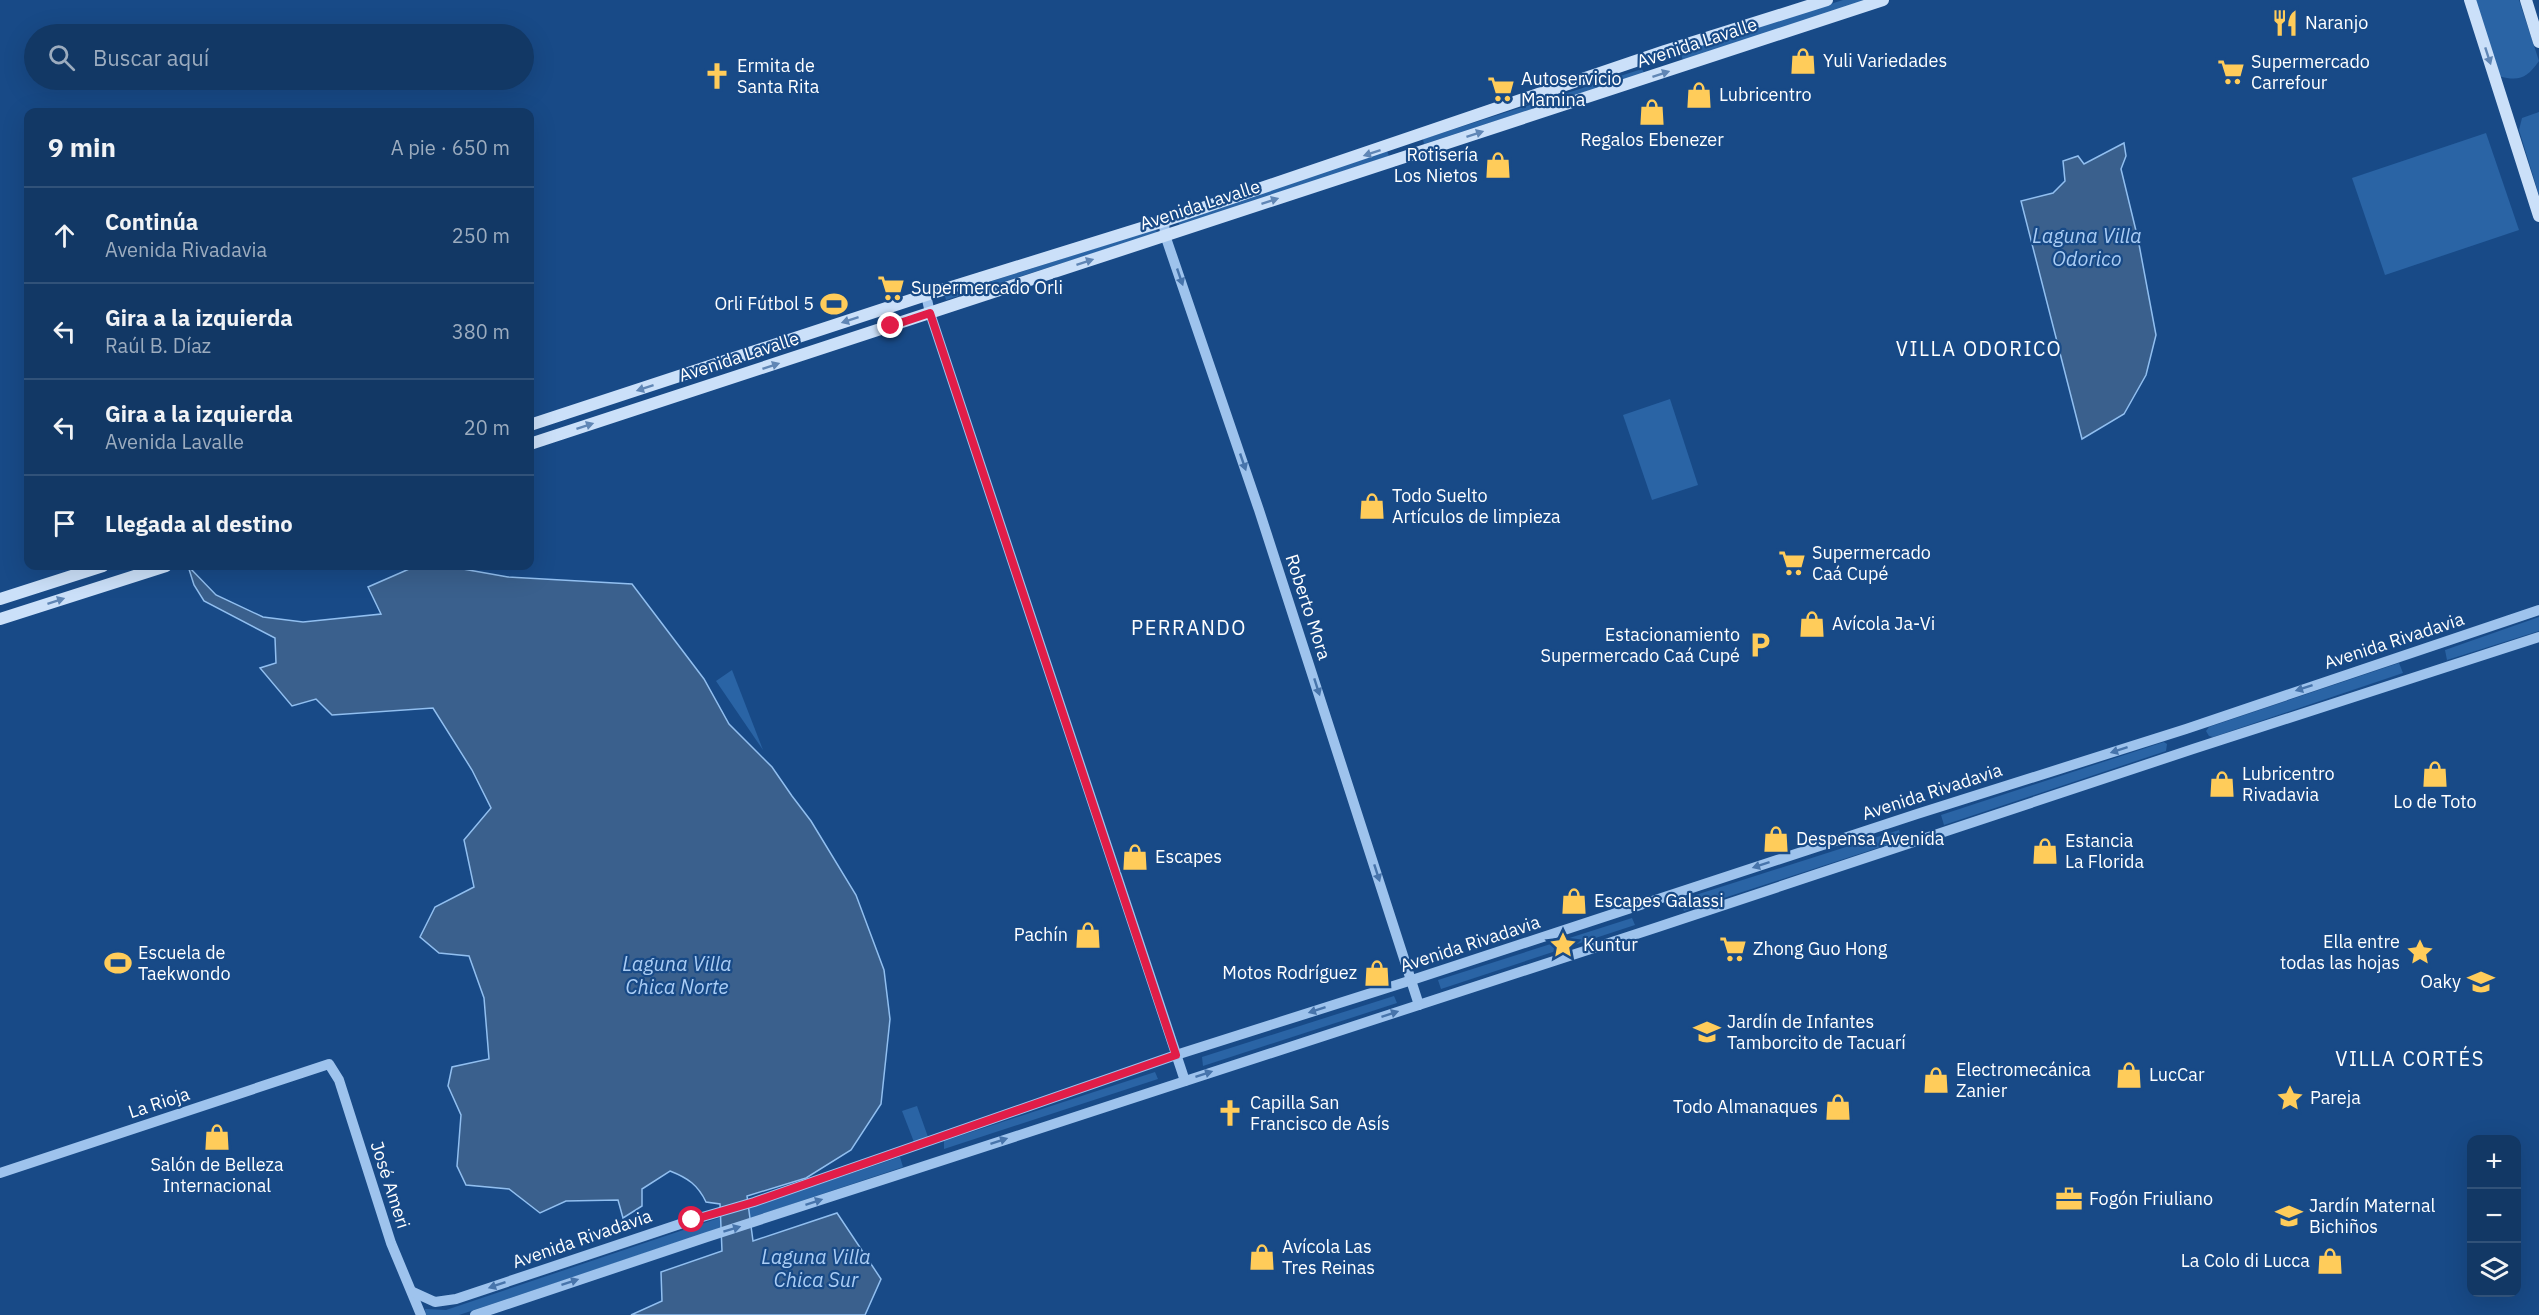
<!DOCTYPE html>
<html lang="es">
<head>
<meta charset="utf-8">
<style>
  :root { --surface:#123865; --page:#1f436e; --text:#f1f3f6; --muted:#9cacbf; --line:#315279 }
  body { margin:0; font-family:"IBM Plex Sans",sans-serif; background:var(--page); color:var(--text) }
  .controls { position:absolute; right:18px; bottom:18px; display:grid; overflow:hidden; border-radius:12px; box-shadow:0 6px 24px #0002 }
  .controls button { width:54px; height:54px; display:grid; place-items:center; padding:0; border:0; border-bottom:2px solid var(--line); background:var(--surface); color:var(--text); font:30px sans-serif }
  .stop { position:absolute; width:18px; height:18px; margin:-14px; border:4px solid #e11d48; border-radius:50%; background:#fff }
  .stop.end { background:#e11d48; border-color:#fff; box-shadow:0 2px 6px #0008 }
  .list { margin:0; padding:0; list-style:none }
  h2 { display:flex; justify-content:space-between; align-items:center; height:78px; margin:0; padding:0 24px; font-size:26px }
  h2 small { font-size:20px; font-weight:400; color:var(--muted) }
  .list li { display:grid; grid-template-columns:39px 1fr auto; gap:18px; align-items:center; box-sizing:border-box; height:96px; padding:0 24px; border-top:2px solid var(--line) }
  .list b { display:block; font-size:22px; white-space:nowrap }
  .list p { margin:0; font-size:20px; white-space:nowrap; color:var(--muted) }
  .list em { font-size:20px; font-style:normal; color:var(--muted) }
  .icon { flex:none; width:33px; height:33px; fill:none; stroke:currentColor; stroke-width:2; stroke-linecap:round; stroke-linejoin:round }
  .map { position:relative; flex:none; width:2539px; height:1315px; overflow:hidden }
  .search { position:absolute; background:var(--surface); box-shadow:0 6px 24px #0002; left:24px; top:24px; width:510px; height:66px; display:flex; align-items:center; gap:15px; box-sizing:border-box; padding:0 21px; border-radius:33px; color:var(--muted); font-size:22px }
  .panel { position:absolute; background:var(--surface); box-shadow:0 6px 24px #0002; left:24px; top:108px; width:510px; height:462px; border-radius:12px }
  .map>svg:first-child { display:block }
  .green { fill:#2a64a5 }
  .water { fill:#3a608d; stroke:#91bff0; stroke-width:1.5 }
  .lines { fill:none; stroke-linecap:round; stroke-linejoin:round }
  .tertiary { stroke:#9ec3ed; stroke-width:10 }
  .secondary { stroke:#cbe0f9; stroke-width:12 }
  .oneway { fill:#6086b5 }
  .oneway2 { fill:#4774ab }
  .route { stroke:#e11d48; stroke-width:8 }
  .labels { text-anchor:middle; stroke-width:4.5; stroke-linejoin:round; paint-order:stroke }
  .poi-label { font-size:18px; fill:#fff; stroke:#184a87; text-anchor:start }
  .street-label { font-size:18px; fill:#fff; stroke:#184a87 }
  .water-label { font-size:20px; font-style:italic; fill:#aacdf5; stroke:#184a87 }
  .neighbourhood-label { font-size:20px; letter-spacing:1.5px; fill:#fff; stroke:#184a87 }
</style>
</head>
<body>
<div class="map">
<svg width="2539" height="1315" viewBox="0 0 2539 1315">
  <rect width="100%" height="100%" fill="#184a87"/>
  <g class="green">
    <path d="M1843 0H1870L1683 60 1680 52Z"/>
    <path d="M2475 0H2519L2539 61C2527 78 2519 82 2499 76Z"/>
    <path d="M1642 69 1644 73 1424 144 1423 139Z"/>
    <path d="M2539 112V195L2519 130 2522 118Z"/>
    <path d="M2486 133 2519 230 2385 275 2352 178Z"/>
    <path d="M1387 151 1389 156 1180 226 1178 221Z"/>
    <path d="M1156 229 1157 233 946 300 945 296Z"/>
    <path d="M1670 399 1698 485 1652 500 1623 415Z"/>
    <path d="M2539 617V631L2447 660 2445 650Z"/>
    <path d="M2399 663 2403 673 2213 737 2209 736 2206 731 2209 727Z"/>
    <path d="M732 670 763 750 716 681Z"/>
    <path d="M2164 742 2167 744 2166 751 1944 825 1941 815Z"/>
    <path d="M1899 830 1902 840 1684 911 1680 900Z"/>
    <path d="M1632 918 1635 925 1441 989 1438 980Z"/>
    <path d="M1394 996 1397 1003 1203 1066 1202 1057Z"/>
    <path d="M1155 1072 1158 1079 944 1149V1141Z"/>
    <path d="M917 1106 928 1137 914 1142 902 1111Z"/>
    <path d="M900 1157 903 1167 459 1315H426L425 1309 446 1310Z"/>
  </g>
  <g class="water">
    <path d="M2124 143 2126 156 2121 169 2138 239 2156 335 2146 375 2124 414 2082 439 2021 201 2053 193 2065 181 2063 161 2078 156 2084 164Z"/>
    <path d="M188 566 216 595 263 617 303 622 381 614 368 587 416 566H446L508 577 632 584 704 679 729 724 772 767 792 796 811 821 856 895 884 970 890 1019 881 1104 851 1150 806 1178 747 1196 753 1241 837 1213 881 1279 865 1315H631L662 1301 661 1272 722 1251 720 1204 706 1202C698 1185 688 1178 670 1171L642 1189V1206L623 1218 618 1200 566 1201 540 1213 509 1189 466 1185 457 1166 461 1115 448 1086 452 1067 489 1059 484 998 469 956 439 953 420 937 435 907 474 887 464 840 491 808 472 770 433 708 332 715 316 699 292 706 260 668 276 663 275 638 204 601 194 585Z"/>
  </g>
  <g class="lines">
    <g class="tertiary">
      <path d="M1164 221 1165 235 1259 510 1419 1005"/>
      <path d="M926 295 930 313 1185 1081"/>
      <path d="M0 1173 329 1064 339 1080 391 1243 421 1315"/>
      <path d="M413 1292 435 1302 456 1299 692 1220 754 1202 1176 1055 1412 980 1917 814 2186 729 2539 610"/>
      <path d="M475 1315 707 1237 1658 927 2193 749 2539 637"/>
    </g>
    <g class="secondary">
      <path d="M2470 0 2539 216"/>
      <path d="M2526 0 2539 42"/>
      <path d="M530 425 926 295 1164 221 1665 51 1827 0"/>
      <path d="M530 444 1883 0"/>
      <path d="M0 599 103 566"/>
      <path d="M0 619 166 566"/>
    </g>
  </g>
  <defs><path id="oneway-solid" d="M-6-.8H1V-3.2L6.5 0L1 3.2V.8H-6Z" transform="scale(1.5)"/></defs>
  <g class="oneway">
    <use href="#oneway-solid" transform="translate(2488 56) rotate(72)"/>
    <use href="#oneway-solid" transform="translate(1661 74) rotate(-18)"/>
    <use href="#oneway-solid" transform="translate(1475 134) rotate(-18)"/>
    <use href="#oneway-solid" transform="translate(1372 153) rotate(162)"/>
    <use href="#oneway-solid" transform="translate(1270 201) rotate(-18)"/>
    <use href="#oneway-solid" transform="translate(1085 262) rotate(-18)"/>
    <use href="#oneway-solid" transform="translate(850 320) rotate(162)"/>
    <use href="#oneway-solid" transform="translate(771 366) rotate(-18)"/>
    <use href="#oneway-solid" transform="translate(645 388) rotate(162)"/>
    <use href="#oneway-solid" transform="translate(585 426) rotate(-18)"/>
    <use href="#oneway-solid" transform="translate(56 601) rotate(-18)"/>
  </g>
  <g class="oneway2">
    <use href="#oneway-solid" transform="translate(1180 277) rotate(71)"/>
    <use href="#oneway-solid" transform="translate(1243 462) rotate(71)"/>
    <use href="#oneway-solid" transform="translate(1317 687) rotate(72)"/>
    <use href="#oneway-solid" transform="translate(2304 688) rotate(162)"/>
    <use href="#oneway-solid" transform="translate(2119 750) rotate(162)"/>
    <use href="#oneway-solid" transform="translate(1761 865) rotate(162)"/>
    <use href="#oneway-solid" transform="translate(1377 873) rotate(72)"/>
    <use href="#oneway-solid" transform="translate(1317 1010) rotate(162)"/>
    <use href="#oneway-solid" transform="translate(1390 1014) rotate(-18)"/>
    <use href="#oneway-solid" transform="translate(1204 1074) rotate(-18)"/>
    <use href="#oneway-solid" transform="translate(999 1141) rotate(-18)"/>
    <use href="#oneway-solid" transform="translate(814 1202) rotate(-18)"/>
    <use href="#oneway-solid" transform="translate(732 1229) rotate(-17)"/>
    <use href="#oneway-solid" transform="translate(570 1282) rotate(-18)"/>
    <use href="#oneway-solid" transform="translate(497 1285) rotate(161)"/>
  </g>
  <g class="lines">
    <path class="route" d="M692 1220 754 1202 1176 1055 930 313 891 326"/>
  </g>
  <defs>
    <symbol id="restaurant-bare" viewBox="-9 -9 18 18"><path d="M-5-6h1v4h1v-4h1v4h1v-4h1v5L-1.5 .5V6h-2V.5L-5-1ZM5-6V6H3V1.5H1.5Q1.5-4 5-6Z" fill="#ffcc5a" stroke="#184a87" stroke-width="2.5" paint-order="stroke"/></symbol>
    <symbol id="shop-bare" viewBox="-9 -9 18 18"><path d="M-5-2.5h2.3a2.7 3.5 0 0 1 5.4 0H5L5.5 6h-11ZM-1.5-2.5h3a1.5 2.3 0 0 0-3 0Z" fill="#ffcc5a" stroke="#184a87" stroke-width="2.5" paint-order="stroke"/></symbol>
    <symbol id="supermarket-bare" viewBox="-9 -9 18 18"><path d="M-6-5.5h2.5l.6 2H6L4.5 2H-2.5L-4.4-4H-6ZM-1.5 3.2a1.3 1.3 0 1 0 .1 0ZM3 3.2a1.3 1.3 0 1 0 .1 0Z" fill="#ffcc5a" stroke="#184a87" stroke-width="2.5" paint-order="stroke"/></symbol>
    <symbol id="church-bare" viewBox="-9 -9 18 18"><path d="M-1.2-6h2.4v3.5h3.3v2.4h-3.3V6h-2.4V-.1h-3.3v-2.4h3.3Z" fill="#ffcc5a" stroke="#184a87" stroke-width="2.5" paint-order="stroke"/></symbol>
    <symbol id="stadium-bare" viewBox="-9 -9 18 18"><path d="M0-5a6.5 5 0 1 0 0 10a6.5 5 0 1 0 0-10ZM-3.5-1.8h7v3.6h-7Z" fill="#ffcc5a" stroke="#184a87" stroke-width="2.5" paint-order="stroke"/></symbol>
    <symbol id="parking-bare" viewBox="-9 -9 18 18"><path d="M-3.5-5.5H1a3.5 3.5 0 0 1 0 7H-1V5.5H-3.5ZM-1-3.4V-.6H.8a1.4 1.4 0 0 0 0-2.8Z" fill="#ffcc5a" stroke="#184a87" stroke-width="2.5" paint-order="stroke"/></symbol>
    <symbol id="sight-bare" viewBox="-9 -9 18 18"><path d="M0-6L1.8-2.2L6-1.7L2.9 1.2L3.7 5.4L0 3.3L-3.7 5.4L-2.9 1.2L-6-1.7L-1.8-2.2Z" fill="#ffcc5a" stroke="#184a87" stroke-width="2.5" paint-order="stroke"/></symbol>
    <symbol id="school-bare" viewBox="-9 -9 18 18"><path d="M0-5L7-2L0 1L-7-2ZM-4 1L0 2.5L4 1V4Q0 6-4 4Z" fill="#ffcc5a" stroke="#184a87" stroke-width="2.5" paint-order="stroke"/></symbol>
    <symbol id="office-bare" viewBox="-9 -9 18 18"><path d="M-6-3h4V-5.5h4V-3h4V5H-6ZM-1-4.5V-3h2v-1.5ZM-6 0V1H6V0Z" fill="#ffcc5a" stroke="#184a87" stroke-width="2.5" paint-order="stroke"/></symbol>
  </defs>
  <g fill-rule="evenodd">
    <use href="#restaurant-bare" x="2266" y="4" width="38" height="38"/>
    <use href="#shop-bare" x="1784" y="42" width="38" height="38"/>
    <use href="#supermarket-bare" x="2212" y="53" width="38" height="38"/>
    <use href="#church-bare" x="698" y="57" width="38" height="38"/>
    <use href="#supermarket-bare" x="1482" y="70" width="38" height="38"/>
    <use href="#shop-bare" x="1680" y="76" width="38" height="38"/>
    <use href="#shop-bare" x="1633" y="93" width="38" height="38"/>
    <use href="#shop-bare" x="1479" y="146" width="38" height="38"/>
    <use href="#supermarket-bare" x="872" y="269" width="38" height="38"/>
    <use href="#stadium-bare" x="815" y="285" width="38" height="38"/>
    <use href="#shop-bare" x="1353" y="487" width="38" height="38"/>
    <use href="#supermarket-bare" x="1773" y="544" width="38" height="38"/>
    <use href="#shop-bare" x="1793" y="605" width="38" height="38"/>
    <use href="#parking-bare" x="1741" y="626" width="38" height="38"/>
    <use href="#shop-bare" x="2416" y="755" width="38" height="38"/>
    <use href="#shop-bare" x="2203" y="765" width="38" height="38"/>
    <use href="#shop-bare" x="1757" y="820" width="38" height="38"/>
    <use href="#shop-bare" x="2026" y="832" width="38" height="38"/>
    <use href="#shop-bare" x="1116" y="838" width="38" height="38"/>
    <use href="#shop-bare" x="1555" y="882" width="38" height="38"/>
    <use href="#shop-bare" x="1069" y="916" width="38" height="38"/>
    <use href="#sight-bare" x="1544" y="926" width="38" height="38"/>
    <use href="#supermarket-bare" x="1714" y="930" width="38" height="38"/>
    <use href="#sight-bare" x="2401" y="933" width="38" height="38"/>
    <use href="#stadium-bare" x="99" y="944" width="38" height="38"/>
    <use href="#shop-bare" x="1358" y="954" width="38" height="38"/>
    <use href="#school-bare" x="2462" y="963" width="38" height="38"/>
    <use href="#school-bare" x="1688" y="1013" width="38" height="38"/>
    <use href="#shop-bare" x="2110" y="1056" width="38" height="38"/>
    <use href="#shop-bare" x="1917" y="1061" width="38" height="38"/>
    <use href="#sight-bare" x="2271" y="1079" width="38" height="38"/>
    <use href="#shop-bare" x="1819" y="1088" width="38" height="38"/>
    <use href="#church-bare" x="1211" y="1094" width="38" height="38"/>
    <use href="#shop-bare" x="198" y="1118" width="38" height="38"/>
    <use href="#office-bare" x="2050" y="1180" width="38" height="38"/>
    <use href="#school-bare" x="2270" y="1197" width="38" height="38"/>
    <use href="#shop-bare" x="1243" y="1238" width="38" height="38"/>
    <use href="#shop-bare" x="2311" y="1242" width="38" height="38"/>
  </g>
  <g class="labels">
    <g class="poi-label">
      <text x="2305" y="29">Naranjo</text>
      <text x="1823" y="67">Yuli Variedades</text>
      <text x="2251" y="68">Supermercado<tspan x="2251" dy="21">Carrefour</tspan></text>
      <text x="737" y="72">Ermita de<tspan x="737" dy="21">Santa Rita</tspan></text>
      <text x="1521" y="85">Autoservicio<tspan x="1521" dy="21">Mamina</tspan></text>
      <text x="1719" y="101">Lubricentro</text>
      <text x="1652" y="146" text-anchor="middle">Regalos Ebenezer</text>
      <text x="1478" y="161" text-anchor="end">Rotisería<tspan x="1478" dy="21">Los Nietos</tspan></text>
      <text x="911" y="294">Supermercado Orli</text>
      <text x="814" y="310" text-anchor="end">Orli Fútbol 5</text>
      <text x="1392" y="502">Todo Suelto<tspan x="1392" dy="21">Artículos de limpieza</tspan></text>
      <text x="1812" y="559">Supermercado<tspan x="1812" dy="21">Caá Cupé</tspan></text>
      <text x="1832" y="630">Avícola Ja-Vi</text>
      <text x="1740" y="641" text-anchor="end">Estacionamiento<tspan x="1740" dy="21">Supermercado Caá Cupé</tspan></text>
      <text x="2242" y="780">Lubricentro<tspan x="2242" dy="21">Rivadavia</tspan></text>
      <text x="2435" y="808" text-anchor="middle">Lo de Toto</text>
      <text x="1796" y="845">Despensa Avenida</text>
      <text x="2065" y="847">Estancia<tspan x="2065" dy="21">La Florida</tspan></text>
      <text x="1155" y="863">Escapes</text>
      <text x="1594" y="907">Escapes Galassi</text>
      <text x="1068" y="941" text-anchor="end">Pachín</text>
      <text x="2400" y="948" text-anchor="end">Ella entre<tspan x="2400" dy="21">todas las hojas</tspan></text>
      <text x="1583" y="951">Kuntur</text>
      <text x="1753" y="955">Zhong Guo Hong</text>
      <text x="138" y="959">Escuela de<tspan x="138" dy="21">Taekwondo</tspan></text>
      <text x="1357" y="979" text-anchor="end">Motos Rodríguez</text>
      <text x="2461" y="988" text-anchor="end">Oaky</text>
      <text x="1727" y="1028">Jardín de Infantes<tspan x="1727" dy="21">Tamborcito de Tacuarí</tspan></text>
      <text x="1956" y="1076">Electromecánica<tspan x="1956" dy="21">Zanier</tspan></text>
      <text x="2149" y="1081">LucCar</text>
      <text x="2310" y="1104">Pareja</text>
      <text x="1250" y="1109">Capilla San<tspan x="1250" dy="21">Francisco de Asís</tspan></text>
      <text x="1818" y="1113" text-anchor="end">Todo Almanaques</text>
      <text x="217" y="1171" text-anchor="middle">Salón de Belleza<tspan x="217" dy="21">Internacional</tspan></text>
      <text x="2089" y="1205">Fogón Friuliano</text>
      <text x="2309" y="1212">Jardín Maternal<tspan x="2309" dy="21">Bichiños</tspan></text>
      <text x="1282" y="1253">Avícola Las<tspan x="1282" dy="21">Tres Reinas</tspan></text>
      <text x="2310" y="1267" text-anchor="end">La Colo di Lucca</text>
    </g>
    <g class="street-label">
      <text transform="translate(1697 43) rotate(-18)" y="6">Avenida Lavalle</text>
      <text transform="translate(1200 205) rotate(-18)" y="6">Avenida Lavalle</text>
      <text transform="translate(739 357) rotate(-18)" y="6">Avenida Lavalle</text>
      <text transform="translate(1308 607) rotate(72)" y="6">Roberto Mora</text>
      <text transform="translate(2394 641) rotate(-18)" y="6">Avenida Rivadavia</text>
      <text transform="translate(1932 792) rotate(-18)" y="6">Avenida Rivadavia</text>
      <text transform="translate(1470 944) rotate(-18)" y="6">Avenida Rivadavia</text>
      <text transform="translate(159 1103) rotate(-18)" y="6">La Rioja</text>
      <text transform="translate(390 1185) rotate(72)" y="6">José Ameri</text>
      <text transform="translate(582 1239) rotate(-19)" y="6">Avenida Rivadavia</text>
    </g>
    <g class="water-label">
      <text x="2087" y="243">Laguna Villa<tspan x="2087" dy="23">Odorico</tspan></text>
      <text x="677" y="971">Laguna Villa<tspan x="677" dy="23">Chica Norte</tspan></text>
      <text x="816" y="1264">Laguna Villa<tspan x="816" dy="23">Chica Sur</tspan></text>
    </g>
    <g class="neighbourhood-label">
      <text x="1979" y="356">VILLA ODORICO</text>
      <text x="1189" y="635">PERRANDO</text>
      <text x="2410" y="1066">VILLA CORTÉS</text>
    </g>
  </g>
</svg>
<div class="controls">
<button>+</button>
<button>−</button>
<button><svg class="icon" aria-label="layers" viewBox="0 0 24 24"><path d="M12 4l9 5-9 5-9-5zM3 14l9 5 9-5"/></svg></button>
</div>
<div class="stop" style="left:692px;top:1220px"></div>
<div class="stop end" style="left:891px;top:326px"></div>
<div class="search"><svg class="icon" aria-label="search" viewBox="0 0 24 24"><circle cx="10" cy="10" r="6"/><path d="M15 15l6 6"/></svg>Buscar aquí</div>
<section class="panel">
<h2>9 min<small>A pie · 650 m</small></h2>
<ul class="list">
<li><svg class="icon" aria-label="ahead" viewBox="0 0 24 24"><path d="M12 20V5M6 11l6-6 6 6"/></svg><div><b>Continúa</b><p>Avenida Rivadavia</p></div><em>250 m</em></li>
<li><svg class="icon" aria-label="left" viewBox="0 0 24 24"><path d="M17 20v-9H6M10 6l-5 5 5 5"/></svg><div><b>Gira a la izquierda</b><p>Raúl B. Díaz</p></div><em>380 m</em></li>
<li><svg class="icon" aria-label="left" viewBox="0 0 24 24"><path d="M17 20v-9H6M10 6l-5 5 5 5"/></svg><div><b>Gira a la izquierda</b><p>Avenida Lavalle</p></div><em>20 m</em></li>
<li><svg class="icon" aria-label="arrive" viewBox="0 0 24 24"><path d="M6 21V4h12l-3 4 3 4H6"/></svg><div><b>Llegada al destino</b></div></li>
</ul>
</section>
</div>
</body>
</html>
